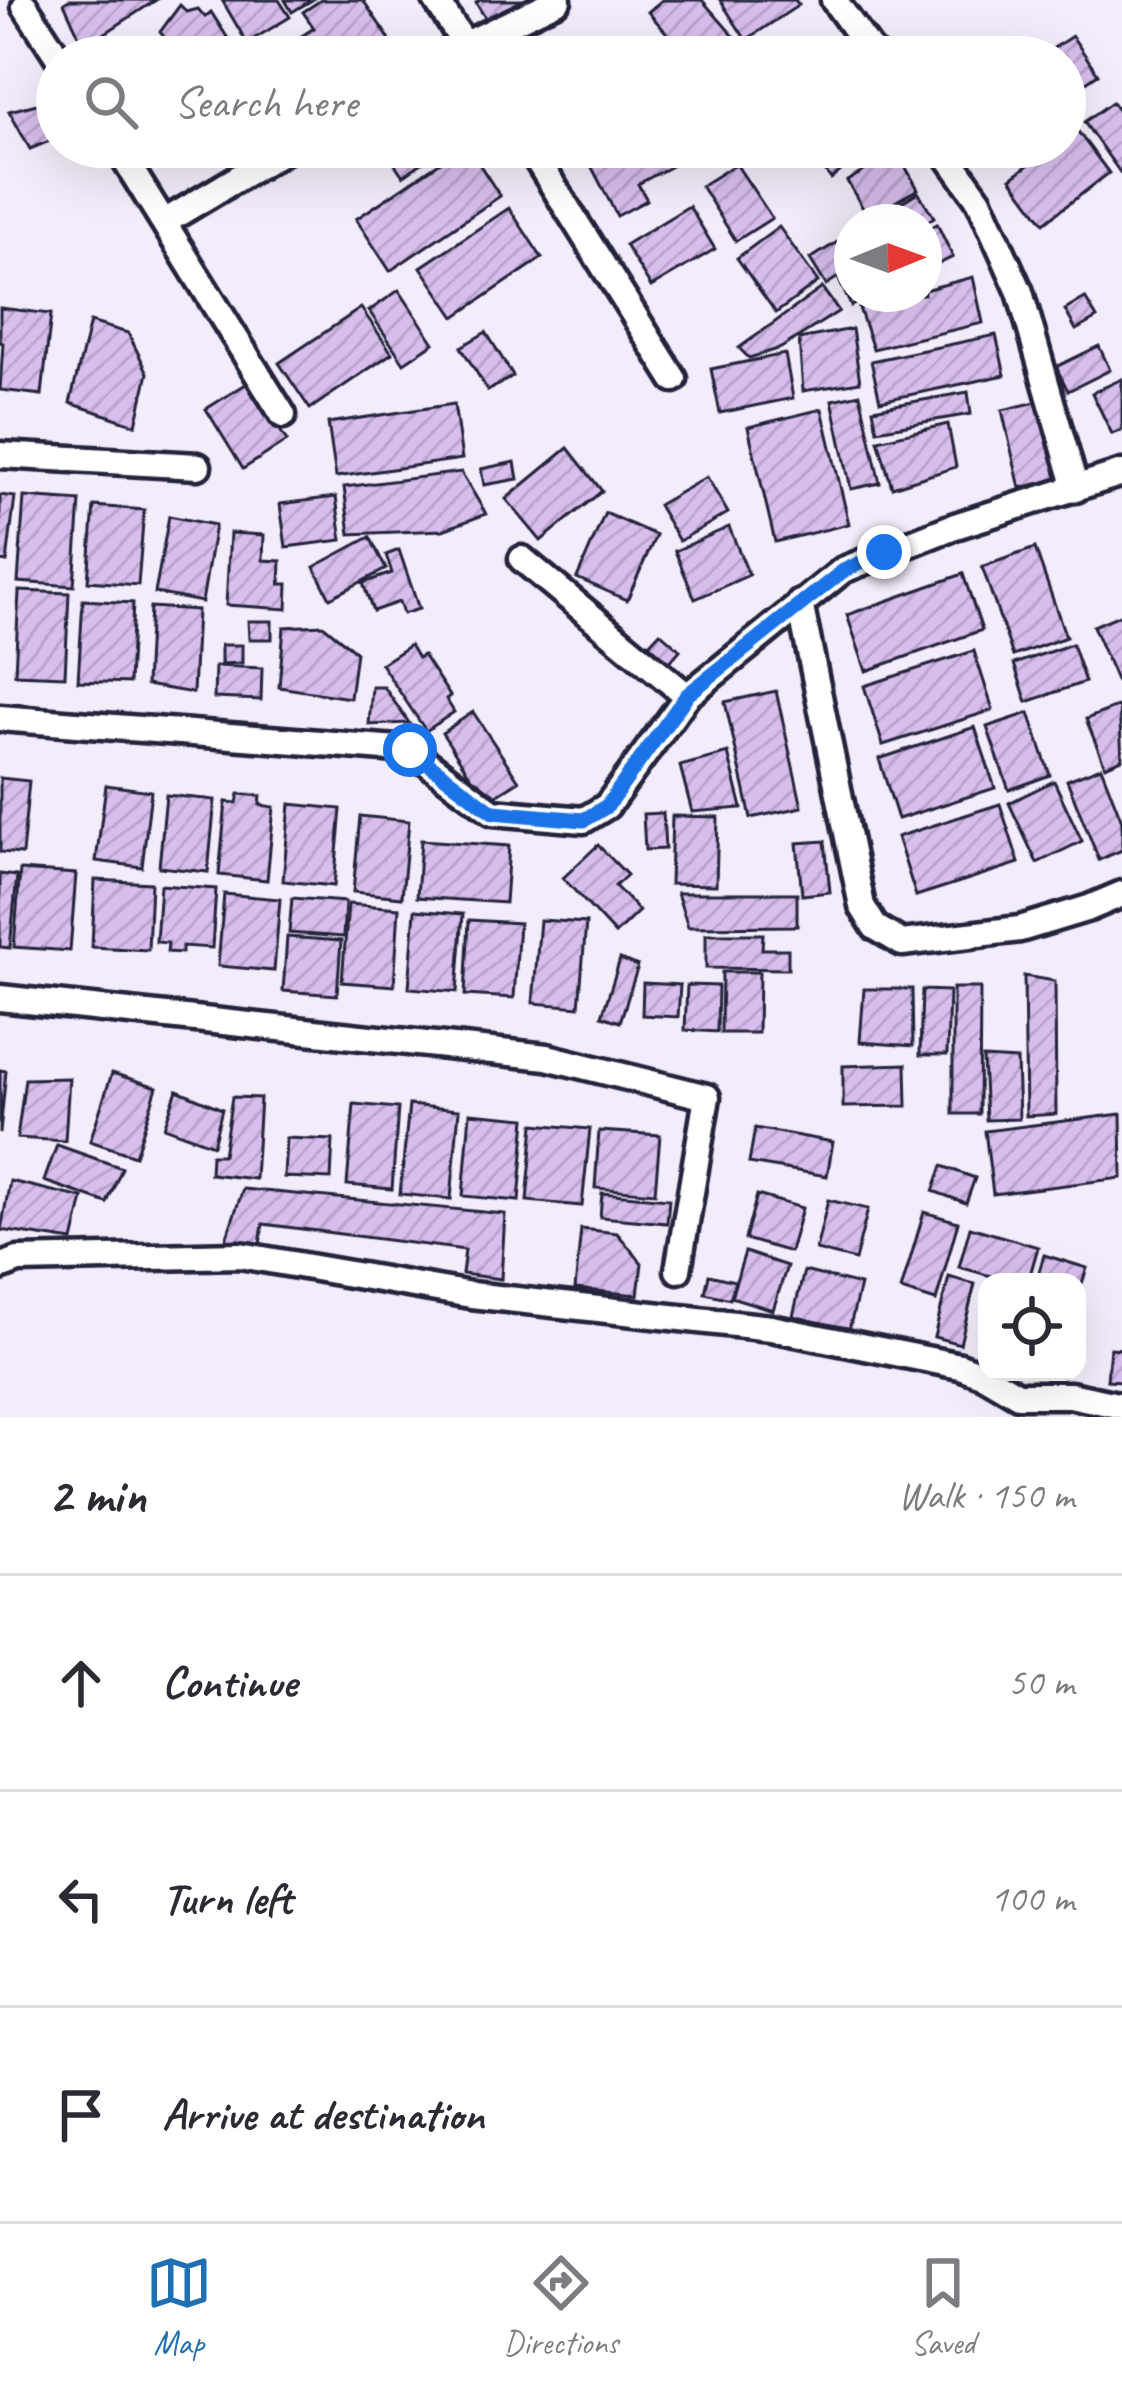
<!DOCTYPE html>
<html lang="en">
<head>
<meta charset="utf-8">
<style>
  :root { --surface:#fff; --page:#f2f2f3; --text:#2b2b33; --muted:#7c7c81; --line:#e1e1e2; --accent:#1f6fb2 }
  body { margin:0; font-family:Caveat,sans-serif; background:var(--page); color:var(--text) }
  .controls { position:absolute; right:36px; bottom:36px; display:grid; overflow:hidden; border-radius:24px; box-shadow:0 12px 48px #0002 }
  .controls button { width:108px; height:108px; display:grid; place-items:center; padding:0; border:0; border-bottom:3px solid var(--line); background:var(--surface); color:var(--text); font:60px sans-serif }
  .compass { position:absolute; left:834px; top:204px; width:108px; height:108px; border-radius:50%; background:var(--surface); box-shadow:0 12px 48px #0002; rotate:89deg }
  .stop { position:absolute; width:36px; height:36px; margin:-27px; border:9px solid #1a73e8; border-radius:50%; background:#fff }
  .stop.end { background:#1a73e8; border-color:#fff; box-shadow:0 3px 12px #0008 }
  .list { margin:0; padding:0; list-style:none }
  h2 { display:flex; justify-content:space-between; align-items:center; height:156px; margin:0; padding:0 48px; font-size:51px }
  h2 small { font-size:39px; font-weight:400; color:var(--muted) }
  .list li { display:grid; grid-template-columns:78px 1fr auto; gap:36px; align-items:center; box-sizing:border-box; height:216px; padding:0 48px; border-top:3px solid var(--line) }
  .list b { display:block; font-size:45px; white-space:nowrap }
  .list em { font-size:39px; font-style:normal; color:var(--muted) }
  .icon { flex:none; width:66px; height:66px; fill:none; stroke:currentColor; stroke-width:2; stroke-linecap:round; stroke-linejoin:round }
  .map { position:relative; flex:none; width:1122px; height:1417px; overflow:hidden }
  .search { position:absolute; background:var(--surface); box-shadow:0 12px 48px #0002; left:36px; right:36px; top:36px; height:132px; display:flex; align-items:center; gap:30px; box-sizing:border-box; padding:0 42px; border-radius:66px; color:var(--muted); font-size:45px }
  .sheet { height:804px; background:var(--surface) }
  nav { display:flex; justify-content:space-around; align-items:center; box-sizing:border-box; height:168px; border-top:3px solid var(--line); background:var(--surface); font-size:33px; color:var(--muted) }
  nav a { display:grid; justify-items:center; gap:6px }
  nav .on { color:var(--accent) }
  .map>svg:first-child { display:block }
  .building { fill:url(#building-hatch); stroke:#22223b; stroke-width:3 }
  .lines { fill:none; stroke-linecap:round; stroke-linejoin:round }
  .street-casing { stroke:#22223b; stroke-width:33 }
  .street { stroke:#fff; stroke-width:24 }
  .route { stroke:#1a73e8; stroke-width:15 }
</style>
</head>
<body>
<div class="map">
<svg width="1122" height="1417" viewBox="0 0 1122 1417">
  <defs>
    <pattern id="building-hatch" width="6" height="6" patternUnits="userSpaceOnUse" patternTransform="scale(3)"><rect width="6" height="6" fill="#d8beed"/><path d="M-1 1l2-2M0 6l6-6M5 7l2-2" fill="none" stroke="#b9a3cc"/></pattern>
  </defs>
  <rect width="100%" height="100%" fill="#f3ecfa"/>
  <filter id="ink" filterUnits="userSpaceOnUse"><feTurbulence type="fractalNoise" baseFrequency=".00833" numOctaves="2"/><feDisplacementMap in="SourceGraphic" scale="24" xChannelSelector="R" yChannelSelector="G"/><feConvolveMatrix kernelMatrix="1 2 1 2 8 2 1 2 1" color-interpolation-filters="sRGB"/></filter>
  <g filter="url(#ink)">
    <g class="building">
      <path d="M69 0H156L84 47 64 3Z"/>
      <path d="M222 0H279L290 17 247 43Z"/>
      <path d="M285 0H312L292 12Z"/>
      <path d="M321 0H363L390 40 364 57H269L314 28 303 12Z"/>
      <path d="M480 0H536L492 29 476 3Z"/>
      <path d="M662 0H702L739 42 722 57H688L648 12Z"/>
      <path d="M720 0H795L799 5 746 40Z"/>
      <path d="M180 5 187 12 198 9 205 17 211 12 234 48 222 57H180L160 32Z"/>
      <path d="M645 35 660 57H604Z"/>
      <path d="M1072 36 1098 74 1065 96V57H1040Z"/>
      <path d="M45 102 57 120V138L30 149 9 111Z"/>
      <path d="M1112 102 1122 115V175L1084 122Z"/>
      <path d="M1076 129 1109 173 1044 223 1011 178 1052 147H1065V137Z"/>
      <path d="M157 147H198L169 165Z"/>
      <path d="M383 147H445L403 176Z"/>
      <path d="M463 147H468L500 196 390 271 356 219Z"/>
      <path d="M594 147H707L638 184 647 200 617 216 584 152Z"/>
      <path d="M806 147H871L831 179Z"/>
      <path d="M897 152 918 189 868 217 847 181Z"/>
      <path d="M736 164 772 218 736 241 701 186Z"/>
      <path d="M918 192 934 217 924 224 869 222Z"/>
      <path d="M689 206 715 249 651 287 625 245Z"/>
      <path d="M509 208 542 258 455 317 421 267Z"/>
      <path d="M937 224 953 257 924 271V231Z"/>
      <path d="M779 227 818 282 776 313 737 258Z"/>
      <path d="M852 233V268L826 285 810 259Z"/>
      <path d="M852 273V294H876L851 306 839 280Z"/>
      <path d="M973 277 983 323 873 349 859 308 910 294H924V290Z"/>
      <path d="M822 288 839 311 781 348 749 358 739 348Z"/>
      <path d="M399 290 434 343 404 363 369 311Z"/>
      <path d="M1085 298 1097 318 1076 330 1065 310Z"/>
      <path d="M0 308 51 314 42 395 0 390 3 343 0 342Z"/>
      <path d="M361 308 392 353 310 409 279 363Z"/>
      <path d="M90 322 128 333 148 373 136 425 70 403Z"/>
      <path d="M852 329 860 382 803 391 799 339Z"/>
      <path d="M486 332 513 376 488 391 461 347Z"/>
      <path d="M996 335 1005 375 880 401 871 361Z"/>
      <path d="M1099 346 1110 370 1068 391 1056 367Z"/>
      <path d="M785 354 793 398 720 413 711 369Z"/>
      <path d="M1122 379V430L1112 434 1092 393Z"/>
      <path d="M249 382 287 441 243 469 206 409Z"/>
      <path d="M968 392 971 414 877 430 873 409Z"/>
      <path d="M860 394 880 483 851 489 832 400Z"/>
      <path d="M1041 401 1058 479 1020 488 1002 410Z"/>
      <path d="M454 404 462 459 336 477 328 423Z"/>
      <path d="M822 409 849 524 775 542 748 427Z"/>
      <path d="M948 424 956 467 892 487 878 440Z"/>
      <path d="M568 448 602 491 541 541 506 499Z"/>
      <path d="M515 462 518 479 484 485 481 469Z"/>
      <path d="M461 472 486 514 443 530 350 534 344 487Z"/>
      <path d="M707 477 728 513 679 541 658 505Z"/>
      <path d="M0 495 15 497 7 562 0 561Z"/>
      <path d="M24 497 80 501 74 586 18 582Z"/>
      <path d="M336 497 342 540 286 547 280 504Z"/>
      <path d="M94 506 144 510 138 585 88 581Z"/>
      <path d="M605 513 656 535 627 600 577 578Z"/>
      <path d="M169 516 215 525 202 602 155 593Z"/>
      <path d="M729 527 749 575 695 599 675 551Z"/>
      <path d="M230 533 264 535 263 560 281 561 280 584H288L287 609 226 605Z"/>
      <path d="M370 537 386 569 330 598 314 567Z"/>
      <path d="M1035 548 1066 637 1013 656 982 567Z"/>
      <path d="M399 550 419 609 403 614 399 602 373 611 363 583 392 573 386 555Z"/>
      <path d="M963 574 982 630 866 671 847 615Z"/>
      <path d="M19 591 69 593 65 676 15 674Z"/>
      <path d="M83 600 133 603 129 683 78 681Z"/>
      <path d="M150 607 197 610 193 693 146 685Z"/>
      <path d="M1122 614V677L1116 680 1093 626Z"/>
      <path d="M248 621H272V639H249Z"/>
      <path d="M323 625 356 652 350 698 279 687 284 627Z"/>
      <path d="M660 632 680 650 669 663 649 644Z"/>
      <path d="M1072 644 1085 682 1027 702 1014 664Z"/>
      <path d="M221 645H242V663L221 664Z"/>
      <path d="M410 645 418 658 423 655 450 696 446 699 454 712 426 731 381 664Z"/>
      <path d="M974 651 993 710 883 745 864 686Z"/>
      <path d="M215 666 262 668 261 700 214 698Z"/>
      <path d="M372 687H384L409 723 369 725Z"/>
      <path d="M776 691 802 807 751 818 725 702Z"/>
      <path d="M1119 706 1122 759 1105 766 1086 719Z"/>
      <path d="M473 712 519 781 487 801 442 733Z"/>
      <path d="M1029 713 1050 775 1009 790 987 727Z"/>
      <path d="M975 727 995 788 898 819 879 759Z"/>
      <path d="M728 753 742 808 692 812 680 766Z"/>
      <path d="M1101 767 1122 821V850L1099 860 1067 780Z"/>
      <path d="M0 778 29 781 22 854 0 852Z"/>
      <path d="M1054 781 1082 841 1037 863 1009 803Z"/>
      <path d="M106 785 151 791 142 867 96 861Z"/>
      <path d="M239 794 261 796 260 805 274 807 267 880 219 875 226 802 237 803Z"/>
      <path d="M166 795 215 800 208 872 159 867Z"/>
      <path d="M290 804 341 809 334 886 283 881Z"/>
      <path d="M1000 804 1019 863 916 896 897 837Z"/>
      <path d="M663 813 665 849 645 850 643 814Z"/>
      <path d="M360 816 409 821 402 897 353 892Z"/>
      <path d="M672 816 718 817 716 885 670 884Z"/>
      <path d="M421 840 509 846 505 903 417 897Z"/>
      <path d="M825 841 830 892 802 895 797 843Z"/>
      <path d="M598 845 627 875 615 886 639 911 615 934 563 878Z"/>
      <path d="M20 870 76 874 70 951 14 947Z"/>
      <path d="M0 874 17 876 10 948 0 947Z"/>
      <path d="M95 880 151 883 148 950 92 947Z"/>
      <path d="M160 885 216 889 212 948 182 946V953L167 952 168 943 156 942Z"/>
      <path d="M677 893H797V926L688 927Z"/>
      <path d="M224 894 280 899 274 971 218 966Z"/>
      <path d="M292 898 345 902 343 937 289 933Z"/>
      <path d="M348 904 399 908 394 986 342 982Z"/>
      <path d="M415 910 463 914 457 992 409 988Z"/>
      <path d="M469 920 519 923 514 998 465 995Z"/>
      <path d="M540 920 586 923 579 1007 533 1003Z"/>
      <path d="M706 934H763L762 949H788V969L706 968Z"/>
      <path d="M287 937 341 941 337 995 283 991Z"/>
      <path d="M620 959 638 966 620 1022 602 1016Z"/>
      <path d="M722 972H759L758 1033H721Z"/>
      <path d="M1024 976 1055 981 1056 1114 1026 1116Z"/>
      <path d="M643 983 680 985 678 1017 642 1015Z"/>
      <path d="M687 985 718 986 717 1032 685 1030Z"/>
      <path d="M953 988H980L979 1114H953Z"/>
      <path d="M864 989H912L913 1046 860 1042Z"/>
      <path d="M922 990 949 991 947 1055H920Z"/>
      <path d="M983 1058 1017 1060 1019 1119 986 1120Z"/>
      <path d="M906 1064 907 1106 843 1107V1066Z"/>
      <path d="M0 1070 6 1071 0 1133Z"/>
      <path d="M112 1073 157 1087 135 1156 90 1141Z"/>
      <path d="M69 1078 65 1141 17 1138 25 1079Z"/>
      <path d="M177 1090 222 1109 213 1145 164 1127Z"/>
      <path d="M232 1097 260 1098 255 1179 210 1174 211 1155H223Z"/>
      <path d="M354 1104 398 1108 392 1189 347 1185Z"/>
      <path d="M409 1105 459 1110 451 1199 400 1194Z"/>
      <path d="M470 1113 526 1118 519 1201 463 1196Z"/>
      <path d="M1121 1114 1122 1178 993 1194 985 1131Z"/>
      <path d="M534 1124 590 1129 582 1206 527 1201Z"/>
      <path d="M755 1128 833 1142 827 1176 749 1163Z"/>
      <path d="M599 1131 660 1135 655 1193 595 1188Z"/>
      <path d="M286 1138 333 1140 331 1179 284 1177Z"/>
      <path d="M57 1145 122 1168 107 1203 44 1181Z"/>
      <path d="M942 1166 975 1178 966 1203 933 1191Z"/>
      <path d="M10 1181 83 1198 73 1241 1 1230Z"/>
      <path d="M243 1189 505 1214 501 1279 462 1274 465 1250 263 1224 259 1252 223 1248Z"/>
      <path d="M602 1193 669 1199 667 1223 600 1217Z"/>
      <path d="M757 1195 802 1208 790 1252 745 1239Z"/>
      <path d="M828 1200 868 1209 855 1260 816 1250Z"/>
      <path d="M924 1212 958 1222 936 1301 901 1290Z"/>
      <path d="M970 1227 1038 1247 1028 1282H1012L959 1267Z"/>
      <path d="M581 1229 617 1233 642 1263 638 1295 575 1289Z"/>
      <path d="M745 1252 787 1266 773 1310 731 1297Z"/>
      <path d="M1044 1255 1087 1268 1077 1299V1282H1036Z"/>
      <path d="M804 1271 860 1285 849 1330 793 1316Z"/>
      <path d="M709 1275 735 1281 730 1299 705 1293Z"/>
      <path d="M949 1277 975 1284 960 1344 934 1337Z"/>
      <path d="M1110 1348 1122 1349V1381L1107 1380Z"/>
    </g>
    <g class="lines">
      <defs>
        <g id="street">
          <path d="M436 0 473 57"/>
          <path d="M834 0 875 57"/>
          <path d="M25 6 58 57"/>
          <path d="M439 57 558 0"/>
          <path d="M117 147 283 415"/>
          <path d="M529 147 674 379"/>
          <path d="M941 147 979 200 1020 292 1076 489"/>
          <path d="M166 221 290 147"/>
          <path d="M0 455 198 466"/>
          <path d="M522 559 687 696"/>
          <path d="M800 603 862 906 875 927 902 943 1020 929 1089 908 1122 894"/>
          <path d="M0 718 410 750 493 812 584 820 607 806 687 696 843 570 952 527 1122 473"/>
          <path d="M0 998 547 1057 707 1097 678 1270"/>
          <path d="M0 1267 18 1260 240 1255 471 1295 771 1328 960 1366 984 1375 1018 1395H1070L1122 1406"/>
        </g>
      </defs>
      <use href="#street" class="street-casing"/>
      <use href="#street" class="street"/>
    </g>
  </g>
  <g class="lines" filter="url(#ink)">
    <path class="route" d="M410 750 493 812 584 820 607 806 687 695 843 571 884 552"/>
  </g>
</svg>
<div class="controls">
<button><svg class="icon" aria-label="locate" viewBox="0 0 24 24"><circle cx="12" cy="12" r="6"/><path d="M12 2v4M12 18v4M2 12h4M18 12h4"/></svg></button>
</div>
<svg class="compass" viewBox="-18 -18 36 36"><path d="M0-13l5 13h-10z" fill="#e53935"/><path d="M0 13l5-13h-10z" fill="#7c7c81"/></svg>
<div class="stop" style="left:410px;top:750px"></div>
<div class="stop end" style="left:884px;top:552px"></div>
<div class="search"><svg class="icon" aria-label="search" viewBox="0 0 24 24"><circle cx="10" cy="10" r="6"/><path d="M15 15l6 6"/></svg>Search here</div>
</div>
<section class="sheet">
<h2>2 min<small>Walk · 150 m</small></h2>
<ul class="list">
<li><svg class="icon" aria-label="ahead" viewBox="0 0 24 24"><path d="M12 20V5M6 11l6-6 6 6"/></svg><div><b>Continue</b></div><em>50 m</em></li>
<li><svg class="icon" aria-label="left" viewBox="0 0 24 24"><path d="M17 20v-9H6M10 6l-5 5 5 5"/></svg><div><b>Turn left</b></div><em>100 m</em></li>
<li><svg class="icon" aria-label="arrive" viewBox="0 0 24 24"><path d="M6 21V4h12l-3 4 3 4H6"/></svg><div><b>Arrive at destination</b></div></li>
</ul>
</section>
<nav>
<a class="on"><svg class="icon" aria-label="map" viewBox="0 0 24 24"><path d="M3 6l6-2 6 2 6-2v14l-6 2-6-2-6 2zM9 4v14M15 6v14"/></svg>Map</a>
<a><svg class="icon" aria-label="directions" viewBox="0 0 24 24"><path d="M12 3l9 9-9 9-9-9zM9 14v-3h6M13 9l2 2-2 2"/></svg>Directions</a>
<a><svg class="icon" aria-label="saved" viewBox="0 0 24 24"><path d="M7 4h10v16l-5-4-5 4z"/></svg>Saved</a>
</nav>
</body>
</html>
